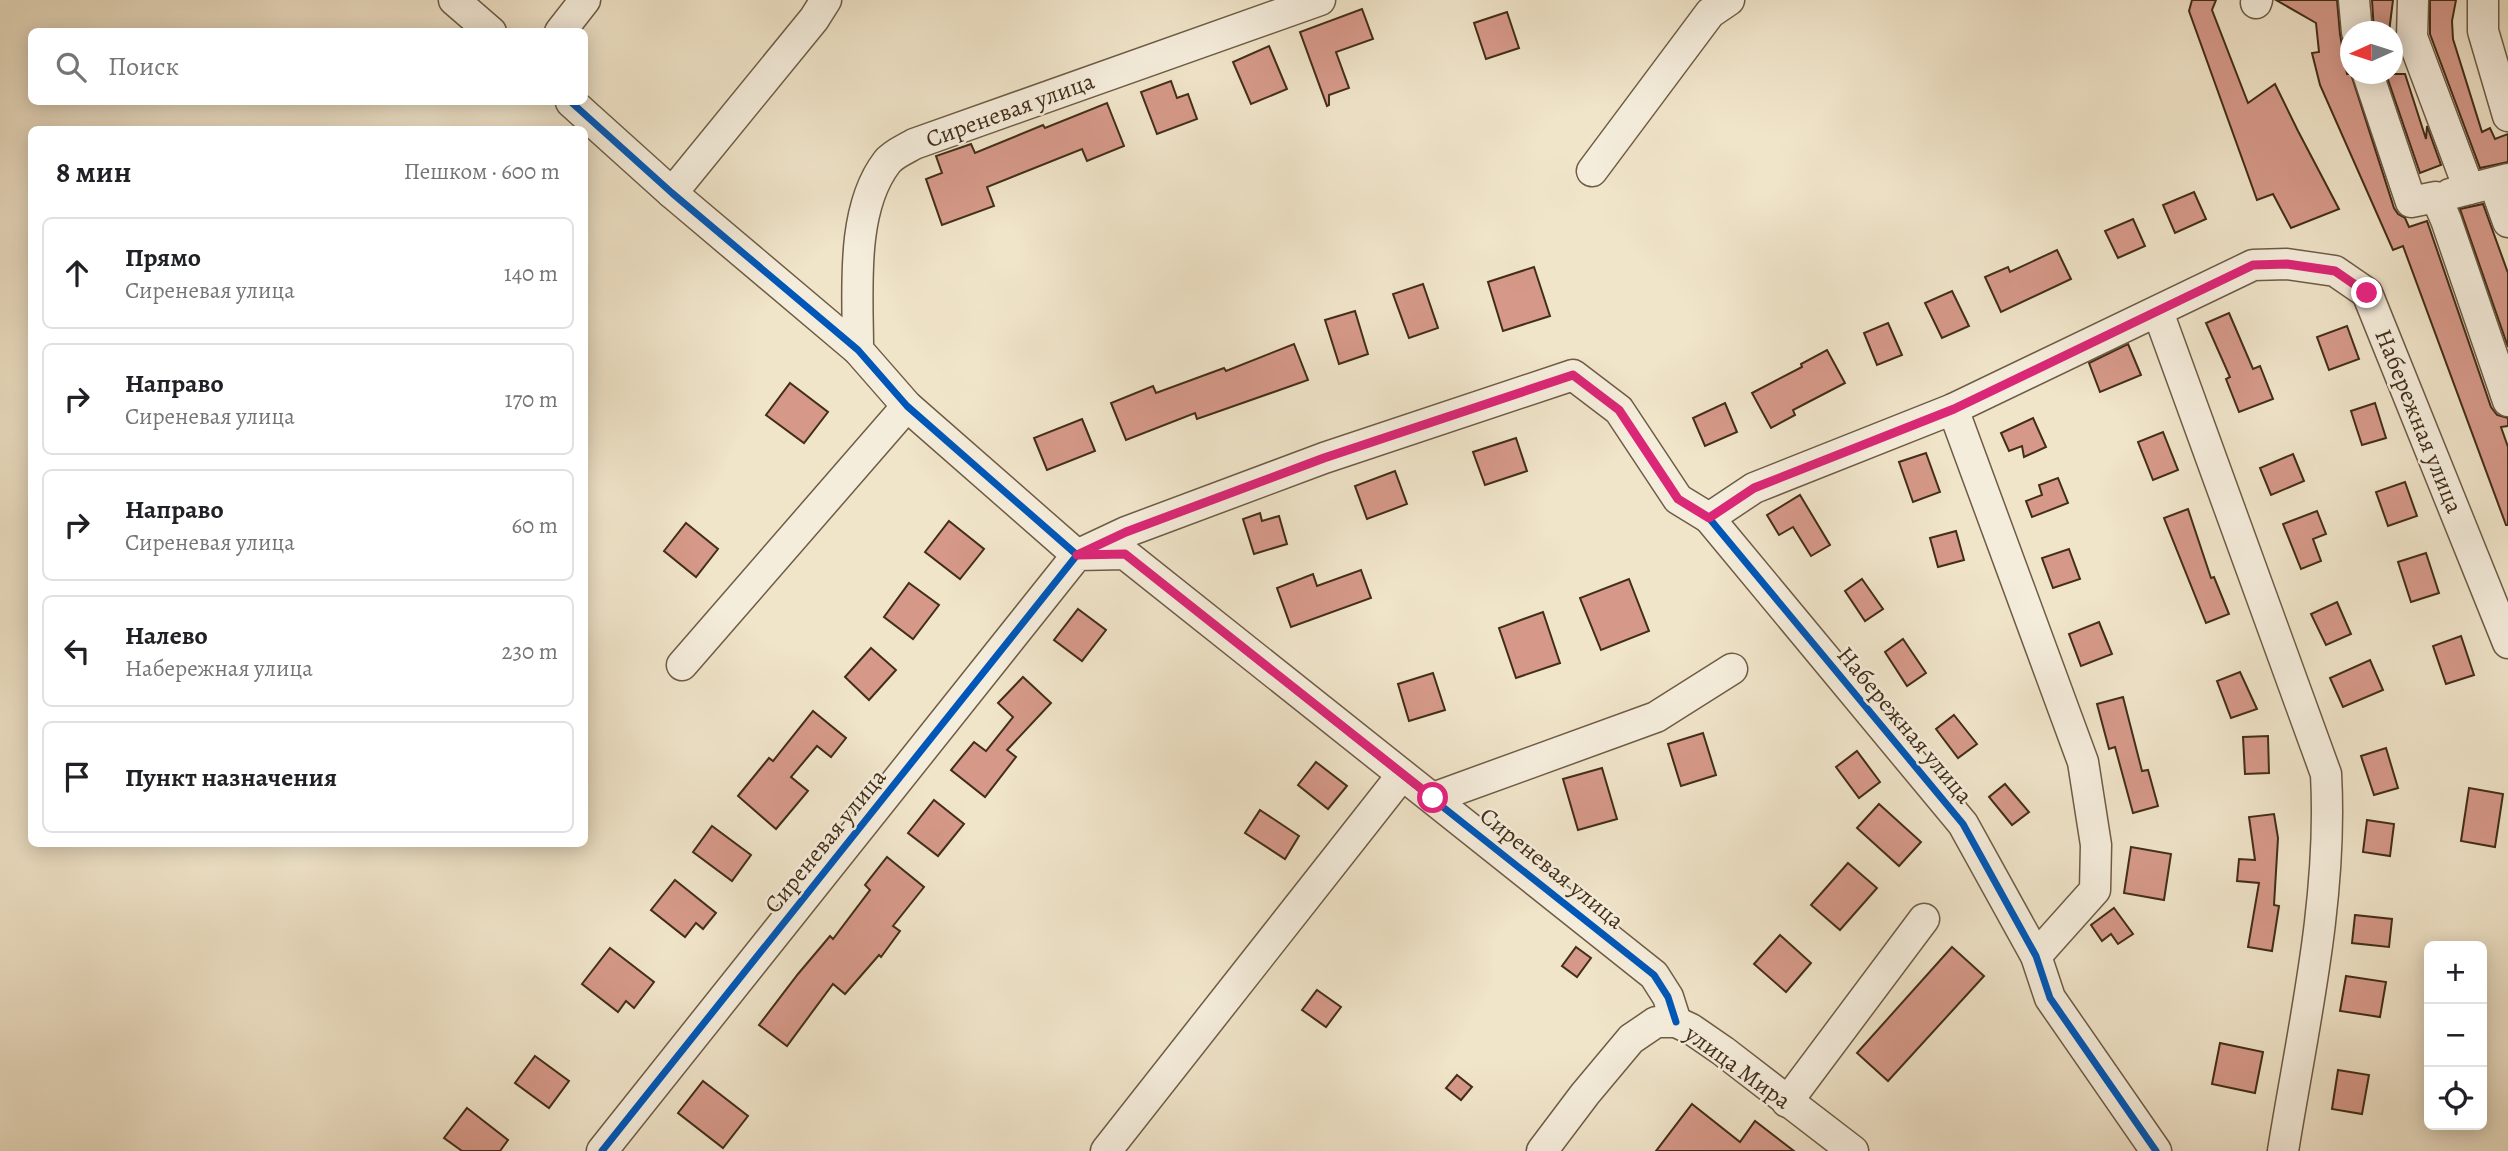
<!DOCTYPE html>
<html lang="ru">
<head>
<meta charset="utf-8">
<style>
  :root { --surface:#fff; --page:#f2f2f2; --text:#202124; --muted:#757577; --line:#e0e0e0 }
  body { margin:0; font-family:Alegreya,serif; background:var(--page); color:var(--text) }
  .controls { position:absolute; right:21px; bottom:21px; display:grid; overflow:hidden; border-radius:10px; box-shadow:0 4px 18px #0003 }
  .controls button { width:63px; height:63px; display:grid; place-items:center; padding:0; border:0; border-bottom:2px solid var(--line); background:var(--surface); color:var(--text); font:35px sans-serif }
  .compass { position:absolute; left:2340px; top:21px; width:63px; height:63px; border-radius:50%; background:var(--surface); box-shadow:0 4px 18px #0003; rotate:267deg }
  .stop { position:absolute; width:21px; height:21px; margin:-16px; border:5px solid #db2777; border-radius:50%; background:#fff }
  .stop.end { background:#db2777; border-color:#fff; box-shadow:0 2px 7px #0008 }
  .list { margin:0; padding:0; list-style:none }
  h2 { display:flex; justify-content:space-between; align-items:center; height:91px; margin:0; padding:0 28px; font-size:30px }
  h2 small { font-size:23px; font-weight:400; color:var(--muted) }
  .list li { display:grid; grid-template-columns:46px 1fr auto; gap:21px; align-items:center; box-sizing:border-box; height:112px; margin:0 14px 14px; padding:0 14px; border:2px solid var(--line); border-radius:10px }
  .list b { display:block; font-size:26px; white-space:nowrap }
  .list p { margin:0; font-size:23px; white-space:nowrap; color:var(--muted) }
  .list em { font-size:23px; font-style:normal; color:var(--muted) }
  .icon { flex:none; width:38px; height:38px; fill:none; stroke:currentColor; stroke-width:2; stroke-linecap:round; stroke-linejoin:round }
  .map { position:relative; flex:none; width:2508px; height:1151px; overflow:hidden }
  .search { position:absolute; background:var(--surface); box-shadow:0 4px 18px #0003; left:28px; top:28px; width:560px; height:77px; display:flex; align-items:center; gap:18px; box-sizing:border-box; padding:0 24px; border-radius:10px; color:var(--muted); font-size:26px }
  .panel { position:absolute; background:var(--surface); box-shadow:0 4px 18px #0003; left:28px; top:126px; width:560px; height:721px; border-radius:10px }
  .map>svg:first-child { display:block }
  .building { fill:#d69989; stroke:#422e19; stroke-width:2 }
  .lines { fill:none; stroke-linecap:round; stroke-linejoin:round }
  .minor-casing { stroke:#6e5c45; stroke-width:33 }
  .minor { stroke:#f5eddc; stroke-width:30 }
  .cycleway-casing { stroke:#f5eddc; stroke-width:11 }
  .cycleway { stroke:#0057b8; stroke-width:7 }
  .route { stroke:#db2777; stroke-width:9 }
  .labels { text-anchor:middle; stroke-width:5; stroke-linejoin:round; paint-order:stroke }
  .street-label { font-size:24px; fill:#422e19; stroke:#f5eddc }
</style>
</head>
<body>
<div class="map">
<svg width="2508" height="1151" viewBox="0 0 2508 1151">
  <rect width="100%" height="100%" fill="#f0e4c9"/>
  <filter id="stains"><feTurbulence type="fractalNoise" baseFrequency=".00286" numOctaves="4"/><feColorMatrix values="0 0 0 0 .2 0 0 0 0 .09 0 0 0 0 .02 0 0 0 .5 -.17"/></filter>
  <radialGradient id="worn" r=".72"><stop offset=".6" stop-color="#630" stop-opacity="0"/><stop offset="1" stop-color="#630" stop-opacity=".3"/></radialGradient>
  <g class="building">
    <path d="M2192 0H2216L2212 10 2248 103 2275 84 2298 131 2339 209 2291 228 2273 194 2257 200 2189 11Z"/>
    <path d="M2276 0H2337L2340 34 2347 74H2351L2394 208 2398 214 2405 218 2409 227 2427 221 2491 407 2497 415 2508 418V426L2501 427 2508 447V525H2506L2403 246 2393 250 2320 85 2312 53 2319 52 2316 23Z"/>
    <path d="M2372 0H2393L2389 32H2374Z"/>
    <path d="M2430 0H2456L2452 21 2453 39 2482 132 2490 128 2495 139 2508 134V162L2480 168 2430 34Z"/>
    <path d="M1362 9 1373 39 1336 52 1349 88 1329 95V105L1327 106 1300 32Z"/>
    <path d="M1507 12 1519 48 1486 59 1474 23Z"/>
    <path d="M1269 46 1287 89 1251 104 1233 62Z"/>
    <path d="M2386 74H2405L2426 139 2427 126 2441 165 2420 173Z"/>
    <path d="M1171 81 1177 98 1188 94 1197 119 1157 134 1141 92Z"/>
    <path d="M1107 103 1124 146 1087 161 1082 149 987 187 994 206 942 225 926 179 942 173 936 156 971 144 975 153 1043 125 1045 128Z"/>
    <path d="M2194 192 2206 219 2175 233 2163 205Z"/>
    <path d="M2483 204 2508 273V347L2460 209Z"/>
    <path d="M2133 219 2145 246 2118 258 2105 231Z"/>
    <path d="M2057 250 2071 279 2001 312 1985 277 2008 267 2010 272Z"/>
    <path d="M1534 267 1550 316 1503 331 1488 282Z"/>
    <path d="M1423 284 1438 328 1409 338 1393 294Z"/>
    <path d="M1952 291 1969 326 1942 338 1925 303Z"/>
    <path d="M1355 311 1368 354 1339 364 1325 320Z"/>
    <path d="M2229 313 2253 369 2260 366 2273 399 2239 412 2226 379 2230 377 2206 323Z"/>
    <path d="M1888 323 1902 355 1877 365 1864 333Z"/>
    <path d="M2347 326 2359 359 2329 370 2317 337Z"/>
    <path d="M1294 344 1308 380 1197 419 1195 413 1126 440 1111 403 1153 386 1156 393 1224 368 1226 371Z"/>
    <path d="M2128 344 2141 375 2100 392 2089 363Z"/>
    <path d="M1827 350 1845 383 1793 410 1795 415 1771 428 1752 393 1802 367 1801 364Z"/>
    <path d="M790 383 828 412 804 443 766 415Z"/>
    <path d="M1725 403 1737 432 1705 446 1693 418Z"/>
    <path d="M2375 403 2386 438 2362 445 2351 411Z"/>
    <path d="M2033 418 2046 447 2024 457 2022 446 2009 451 2001 433Z"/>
    <path d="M1082 419 1095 451 1047 470 1034 438Z"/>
    <path d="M2163 432 2178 470 2153 480 2138 442Z"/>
    <path d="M1516 438 1527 471 1485 485 1473 452Z"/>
    <path d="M1926 453 1940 492 1913 502 1899 462Z"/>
    <path d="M2293 454 2304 481 2271 495 2260 468Z"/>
    <path d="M1395 471 1407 504 1367 519 1355 486Z"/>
    <path d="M2058 478 2068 503 2032 517 2026 501 2042 495 2039 485Z"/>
    <path d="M2405 482 2417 516 2388 526 2376 492Z"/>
    <path d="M1800 495 1830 545 1811 556 1793 527 1779 535 1767 515Z"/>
    <path d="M2188 509 2211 578 2214 577 2229 614 2206 623 2164 518Z"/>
    <path d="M2317 511 2326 534 2313 539 2321 561 2301 569 2283 524Z"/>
    <path d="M1260 513 1262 521 1279 516 1287 544 1254 554 1243 519Z"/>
    <path d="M949 521 984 549 960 579 925 552Z"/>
    <path d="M686 523 718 549 696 577 664 551Z"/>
    <path d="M1956 531 1964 560 1938 567 1930 538Z"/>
    <path d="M2069 549 2080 579 2053 588 2042 558Z"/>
    <path d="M2426 553 2439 593 2411 602 2398 562Z"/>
    <path d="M1361 570 1371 598 1291 627 1277 588 1313 574 1317 586Z"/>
    <path d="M1629 579 1649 631 1601 650 1580 598Z"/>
    <path d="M1862 579 1883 609 1865 621 1845 591Z"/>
    <path d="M909 583 939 605 913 639 884 617Z"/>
    <path d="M2337 602 2351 634 2326 645 2311 614Z"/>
    <path d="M1078 609 1106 630 1082 661 1054 640Z"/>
    <path d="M1543 612 1560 663 1516 678 1499 628Z"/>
    <path d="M2099 622 2112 654 2081 666 2069 634Z"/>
    <path d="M2461 636 2474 675 2446 684 2433 646Z"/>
    <path d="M1903 639 1926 673 1907 686 1885 652Z"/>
    <path d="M871 648 896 670 869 700 845 677Z"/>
    <path d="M2370 660 2383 690 2343 707 2330 678Z"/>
    <path d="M2240 672 2257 709 2231 718 2217 681Z"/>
    <path d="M1433 673 1445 710 1409 721 1398 684Z"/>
    <path d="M1023 677 1051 703 1007 750 1016 757 985 797 951 770 974 742 986 751 1013 717 998 703Z"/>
    <path d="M2123 697 2142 771 2148 770 2158 806 2133 813 2115 747 2109 749 2097 704Z"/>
    <path d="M813 711 846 738 831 757 817 746 791 777 808 791 776 829 738 796 769 758 773 761Z"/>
    <path d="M1954 715 1977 744 1958 758 1936 729Z"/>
    <path d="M1703 733 1716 775 1681 786 1668 744Z"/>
    <path d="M2268 736 2269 773 2245 774 2243 737Z"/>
    <path d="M2386 748 2398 788 2374 795 2361 756Z"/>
    <path d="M1857 751 1880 782 1859 798 1836 767Z"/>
    <path d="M1316 762 1347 786 1328 809 1298 785Z"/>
    <path d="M1602 768 1617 819 1578 830 1563 779Z"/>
    <path d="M2005 784 2029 812 2012 825 1989 797Z"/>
    <path d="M2469 788 2503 794 2495 847 2461 841Z"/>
    <path d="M934 800 964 824 938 856 908 833Z"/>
    <path d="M1879 804 1921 842 1899 866 1857 828Z"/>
    <path d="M1260 810 1299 836 1285 859 1245 833Z"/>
    <path d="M2274 814 2278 838 2274 905 2279 906 2272 951 2248 947 2259 883 2237 881 2239 859 2255 860 2249 817Z"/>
    <path d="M2367 820 2394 824 2390 856 2363 852Z"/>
    <path d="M712 826 751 855 732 881 693 852Z"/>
    <path d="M2131 847 2171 854 2164 900 2124 893Z"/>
    <path d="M887 857 924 887 893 926 900 931 881 957 879 955 845 994 833 984 787 1046 759 1025 798 974 830 936 833 939 870 890 865 885Z"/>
    <path d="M1848 863 1877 888 1840 930 1811 905Z"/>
    <path d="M675 880 716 913 703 929 696 923 685 937 651 910Z"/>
    <path d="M2114 908 2133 934 2118 944 2111 934 2102 941 2091 925Z"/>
    <path d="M2355 915 2392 919 2389 947 2352 943Z"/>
    <path d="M1780 935 1811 963 1786 992 1754 964Z"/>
    <path d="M1576 947 1591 958 1577 977 1562 966Z"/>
    <path d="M1952 947 1984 976 1888 1081 1857 1053Z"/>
    <path d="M610 948 654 982 634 1008 626 1001 618 1012 582 984Z"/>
    <path d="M2346 976 2386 982 2380 1017 2340 1011Z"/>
    <path d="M1317 990 1341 1007 1326 1027 1302 1010Z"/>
    <path d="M2220 1043 2263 1052 2255 1093 2212 1084Z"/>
    <path d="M535 1056 569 1081 549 1108 515 1083Z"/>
    <path d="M2338 1070 2369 1075 2362 1114 2332 1109Z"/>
    <path d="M1457 1075 1472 1087 1461 1100 1446 1088Z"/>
    <path d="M703 1081 748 1116 723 1148 678 1113Z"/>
    <path d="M1692 1104 1740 1142 1755 1121 1794 1151H1656Z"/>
    <path d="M467 1108 508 1140 500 1151H462L444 1138Z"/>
  </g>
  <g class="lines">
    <defs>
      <g id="minor">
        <path d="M454 0 491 32"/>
        <path d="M2354 0 2357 32"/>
        <path d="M2413 0 2412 37 2469 189"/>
        <path d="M2483 0V31L2508 116"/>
        <path d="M2256 3 2257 0"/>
        <path d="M560 32 585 0"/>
        <path d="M2368 74 2411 202 2436 197 2446 220 2508 401"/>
        <path d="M571 102 672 193 858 350 907 406 1077 555 1126 532 1324 458 1573 375 1619 410 1678 499 1709 518 1963 824 2036 956 2050 998 2156 1151"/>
        <path d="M1592 171 1710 13 1729 0"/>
        <path d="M2494 183 2508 222"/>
        <path d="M672 193 814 19 826 0"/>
        <path d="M2450 194 2508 179"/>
        <path d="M2158 312 2326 774C2333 900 2303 1027 2283 1151"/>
        <path d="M858 350C858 292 850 210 887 162 893 154 906 149 914 144L1320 0"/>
        <path d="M1953 409 2083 762 2096 845 2095 890 2036 956"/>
        <path d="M1709 518 1754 488 1953 409 2253 265 2287 264 2335 271 2367 293 2508 643"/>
        <path d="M682 665 907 406"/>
        <path d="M1433 798 1656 717 1732 669"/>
        <path d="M1787 1102 1924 919"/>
        <path d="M602 1151 1077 555 1125 554 1654 975 1668 997 1676 1022"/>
        <path d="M1106 1151 1402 775"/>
        <path d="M1542 1151 1585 1094 1631 1039 1656 1022H1676L1691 1029 1723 1051 1853 1151"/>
      </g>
    </defs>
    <use href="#minor" class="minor-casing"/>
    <use href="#minor" class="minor"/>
    <defs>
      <g id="cycleway">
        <path d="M571 102 672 193 858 350 907 406 1077 555 1126 532 1324 458 1573 375 1619 410 1678 499 1709 518 1963 824 2036 956 2050 998 2156 1151"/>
        <path d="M602 1151 1077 555 1125 554 1654 975 1668 997 1676 1022"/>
      </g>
    </defs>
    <use href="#cycleway" class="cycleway-casing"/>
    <use href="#cycleway" class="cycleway"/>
  </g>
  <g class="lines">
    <path class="route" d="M1433 798 1125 554 1077 555 1126 532 1324 458 1573 375 1619 410 1678 499 1709 518 1754 488 1954 409 2253 265 2287 264 2335 271 2367 293"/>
  </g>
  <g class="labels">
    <g class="street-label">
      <text transform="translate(1010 110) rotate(-20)" y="8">Сиреневая улица</text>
      <text transform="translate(2419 421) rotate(68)" y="8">Набережная улица</text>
      <text transform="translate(1905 725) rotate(50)" y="8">Набережная улица</text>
      <text transform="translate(825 841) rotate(-51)" y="8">Сиреневая улица</text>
      <text transform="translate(1552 868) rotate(39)" y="8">Сиреневая улица</text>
      <text transform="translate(1738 1067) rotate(36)" y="8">улица Мира</text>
    </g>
  </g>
  <rect width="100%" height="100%" filter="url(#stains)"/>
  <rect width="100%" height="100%" fill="url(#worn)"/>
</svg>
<div class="controls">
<button>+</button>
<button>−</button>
<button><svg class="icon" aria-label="locate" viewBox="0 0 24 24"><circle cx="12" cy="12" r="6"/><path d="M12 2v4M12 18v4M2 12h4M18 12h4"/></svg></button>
</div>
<svg class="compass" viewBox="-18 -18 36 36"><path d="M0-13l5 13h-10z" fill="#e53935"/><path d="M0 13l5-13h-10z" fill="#757577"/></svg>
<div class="stop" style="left:1433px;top:798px"></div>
<div class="stop end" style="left:2367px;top:293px"></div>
<div class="search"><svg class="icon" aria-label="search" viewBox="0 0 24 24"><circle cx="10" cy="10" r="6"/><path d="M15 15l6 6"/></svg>Поиск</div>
<section class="panel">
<h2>8 мин<small>Пешком · 600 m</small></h2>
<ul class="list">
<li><svg class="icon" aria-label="ahead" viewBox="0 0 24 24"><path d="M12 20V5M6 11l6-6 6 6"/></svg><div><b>Прямо</b><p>Сиреневая улица</p></div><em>140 m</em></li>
<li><svg class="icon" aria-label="right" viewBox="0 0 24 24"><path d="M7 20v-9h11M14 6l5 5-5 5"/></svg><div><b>Направо</b><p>Сиреневая улица</p></div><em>170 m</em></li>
<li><svg class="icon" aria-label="right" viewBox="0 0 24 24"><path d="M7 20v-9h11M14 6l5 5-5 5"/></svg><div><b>Направо</b><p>Сиреневая улица</p></div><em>60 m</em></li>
<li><svg class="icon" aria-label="left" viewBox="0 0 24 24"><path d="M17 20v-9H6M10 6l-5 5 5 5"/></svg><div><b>Налево</b><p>Набережная улица</p></div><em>230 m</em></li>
<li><svg class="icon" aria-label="arrive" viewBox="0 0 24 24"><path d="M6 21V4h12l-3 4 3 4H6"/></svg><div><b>Пункт назначения</b></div></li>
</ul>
</section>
</div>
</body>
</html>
